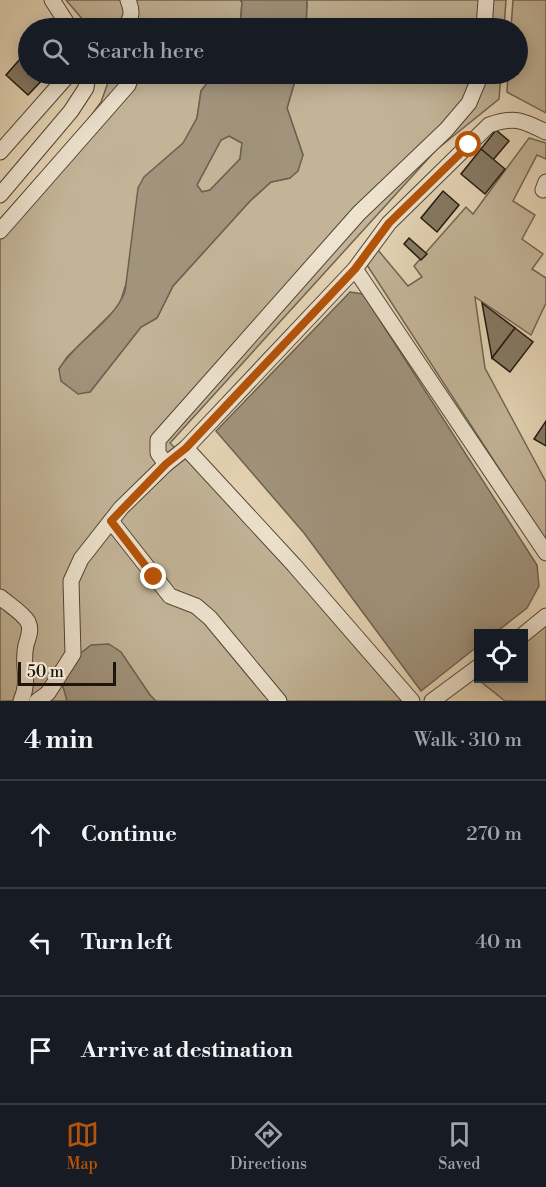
<!DOCTYPE html>
<html lang="en">
<head>
<meta charset="utf-8">
<style>
  :root { --surface:#171b24; --page:#242831; --text:#f1f3f6; --muted:#9ea1a6; --line:#363941; --accent:#b45309 }
  body { margin:0; font-family:"Libre Bodoni",serif; background:var(--page); color:var(--text) }
  .controls { position:absolute; right:18px; bottom:18px; display:grid; overflow:hidden; border-radius:0px; box-shadow:0 3px 15px #0003 }
  .controls button { width:54px; height:54px; display:grid; place-items:center; padding:0; border:0; border-bottom:2px solid var(--line); background:var(--surface); color:var(--text); font:30px sans-serif }
  .scale { position:absolute; left:18px; bottom:15px; width:98px; box-sizing:border-box; padding-left:6px; border:3px solid #1e160d; border-top:0; font-size:16px; line-height:21px; white-space:nowrap; color:#1e160d; -webkit-text-stroke:4px #eee3cf; paint-order:stroke }
  .stop { position:absolute; width:18px; height:18px; margin:-14px; border:4px solid #b45309; border-radius:50%; background:#fff }
  .stop.end { background:#b45309; border-color:#fff; box-shadow:0 2px 6px #0008 }
  .list { margin:0; padding:0; list-style:none }
  h2 { display:flex; justify-content:space-between; align-items:center; height:78px; margin:0; padding:0 24px; font-size:26px }
  h2 small { font-size:20px; font-weight:400; color:var(--muted) }
  .list li { display:grid; grid-template-columns:39px 1fr auto; gap:18px; align-items:center; box-sizing:border-box; height:108px; padding:0 24px; border-top:2px solid var(--line) }
  .list b { display:block; font-size:22px; white-space:nowrap }
  .list em { font-size:20px; font-style:normal; color:var(--muted) }
  .icon { flex:none; width:33px; height:33px; fill:none; stroke:currentColor; stroke-width:2; stroke-linecap:round; stroke-linejoin:round }
  .map { position:relative; flex:none; width:546px; height:701px; overflow:hidden }
  .search { position:absolute; background:var(--surface); box-shadow:0 3px 15px #0003; left:18px; right:18px; top:18px; height:66px; display:flex; align-items:center; gap:15px; box-sizing:border-box; padding:0 21px; border-radius:33px; color:var(--muted); font-size:22px }
  .sheet { height:402px; background:var(--surface) }
  nav { display:flex; justify-content:space-around; align-items:center; box-sizing:border-box; height:84px; border-top:2px solid var(--line); background:var(--surface); font-size:16px; color:var(--muted) }
  nav a { display:grid; justify-items:center; gap:3px }
  nav .on { color:var(--accent) }
  .map>svg:first-child { display:block }
  .green { fill:#c3b498; stroke:#706552; stroke-width:1.5 }
  .water { fill:#a1937c; stroke:#6d6150; stroke-width:1.5; fill-rule:evenodd }
  .building { fill:#857964; stroke:#1e160d; stroke-width:1.5 }
  .lines { fill:none; stroke-linecap:round; stroke-linejoin:round }
  .minor-casing { stroke:#504637; stroke-width:17 }
  .minor { stroke:#eee3cf; stroke-width:15 }
  .route { stroke:#b45309; stroke-width:8 }
</style>
</head>
<body>
<div class="map">
<svg width="546" height="701" viewBox="0 0 546 701">
  <rect width="100%" height="100%" fill="#e5d4b5"/>
  <filter id="stains"><feTurbulence type="fractalNoise" baseFrequency=".00333" numOctaves="4"/><feColorMatrix values="0 0 0 0 .2 0 0 0 0 .09 0 0 0 0 .02 0 0 0 .5 -.17"/></filter>
  <radialGradient id="worn" r=".72"><stop offset=".6" stop-color="#630" stop-opacity="0"/><stop offset="1" stop-color="#630" stop-opacity=".3"/></radialGradient>
  <g class="green">
    <path d="M66 0H240L242 2 240 28H90Z"/>
    <path d="M307 0H506L504 28H306Z"/>
    <path d="M513 0H546V113L507 92 508 74H518V28H511Z"/>
    <path d="M109 74H214L201 91 197 118 183 144 165 160 119 306 67 357 59 369 90 392 141 327 157 318 173 286 250 201 271 182 290 178 303 155 287 108 297 74H501L499 99 436 150 170 443 303 575 407 701H0V219L85 124 101 102 110 77Z"/>
    <path d="M229 136 242 143 240 159 210 190 202 192 197 185 221 140Z"/>
    <path d="M529 138 546 143V159L537 155 513 201 535 215 522 239 543 254 532 269 546 278V303L531 335 475 297 485 368 546 482V541L367 265 378 250 408 286 422 277 414 266 466 207 473 214Z"/>
    <path d="M546 623V701H505L475 677 478 674V678H524V640Z"/>
  </g>
  <g class="water">
    <path d="M240 0H307L306 28H240L242 2Z"/>
    <path d="M214 74H297L287 108 303 155 298 171 290 178 271 182 250 201 173 286 157 318 141 327 90 392 78 394 61 381 59 369C77 340 112 323 125 292L138 188 144 177 183 143 197 118 201 91ZM229 136 242 143 240 159 210 190 202 192 197 185 221 140Z"/>
    <path d="M350 292 363 294 537 565 539 586 527 608 495 633 478 634V646L421 691 304 533 216 431Z"/>
    <path d="M109 644 121 652 150 695 156 701H67L62 683 71 661 91 645Z"/>
  </g>
  <g class="building">
    <path d="M28 50V74H48L28 95 6 75Z"/>
    <path d="M496 130 509 141 493 160 481 149Z"/>
    <path d="M481 149 505 169 485 194 461 174Z"/>
    <path d="M443 191 459 205 437 232 421 218Z"/>
    <path d="M409 238 427 254 421 260 404 244Z"/>
    <path d="M482 303 515 328 492 358Z"/>
    <path d="M515 328 533 342 510 372 492 358Z"/>
    <path d="M546 421V446L534 439Z"/>
  </g>
  <g class="lines">
    <defs>
      <g id="minor">
        <path d="M52 0 70 28"/>
        <path d="M124 28C132 18 133 12 128 0"/>
        <path d="M484 28 486 0"/>
        <path d="M0 152 69 74"/>
        <path d="M543 190 546 182"/>
        <path d="M0 195 71 111 86 88 88 74"/>
        <path d="M0 231 128 85 132 74"/>
        <path d="M355 269 546 553"/>
        <path d="M166 464 158 453V440L359 213 446 130 469 103 481 74"/>
        <path d="M111 521 170 596 196 606 210 618 279 701"/>
        <path d="M0 597C8 604 23 613 28 622 32 630 28 638 26 645 21 666 31 678 21 701"/>
        <path d="M524 634 546 616"/>
        <path d="M37 701 48 693 73 654 71 581 81 559 121 508 166 464 186 448"/>
        <path d="M412 701 294 565 186 448 355 269 389 223 489 125C515 116 522 120 546 132"/>
        <path d="M432 701 478 667"/>
      </g>
    </defs>
    <use href="#minor" class="minor-casing"/>
    <use href="#minor" class="minor"/>
  </g>
  <g class="lines">
    <path class="route" d="M154 577 111 521 166 464 186 448 355 269 389 223 469 145"/>
  </g>
  <rect width="100%" height="100%" filter="url(#stains)"/>
  <rect width="100%" height="100%" fill="url(#worn)"/>
</svg>
<div class="controls">
<button><svg class="icon" aria-label="locate" viewBox="0 0 24 24"><circle cx="12" cy="12" r="6"/><path d="M12 2v4M12 18v4M2 12h4M18 12h4"/></svg></button>
</div>
<div class="scale">50 m</div>
<div class="stop" style="left:469px;top:145px"></div>
<div class="stop end" style="left:154px;top:577px"></div>
<div class="search"><svg class="icon" aria-label="search" viewBox="0 0 24 24"><circle cx="10" cy="10" r="6"/><path d="M15 15l6 6"/></svg>Search here</div>
</div>
<section class="sheet">
<h2>4 min<small>Walk · 310 m</small></h2>
<ul class="list">
<li><svg class="icon" aria-label="ahead" viewBox="0 0 24 24"><path d="M12 20V5M6 11l6-6 6 6"/></svg><div><b>Continue</b></div><em>270 m</em></li>
<li><svg class="icon" aria-label="left" viewBox="0 0 24 24"><path d="M17 20v-9H6M10 6l-5 5 5 5"/></svg><div><b>Turn left</b></div><em>40 m</em></li>
<li><svg class="icon" aria-label="arrive" viewBox="0 0 24 24"><path d="M6 21V4h12l-3 4 3 4H6"/></svg><div><b>Arrive at destination</b></div></li>
</ul>
</section>
<nav>
<a class="on"><svg class="icon" aria-label="map" viewBox="0 0 24 24"><path d="M3 6l6-2 6 2 6-2v14l-6 2-6-2-6 2zM9 4v14M15 6v14"/></svg>Map</a>
<a><svg class="icon" aria-label="directions" viewBox="0 0 24 24"><path d="M12 3l9 9-9 9-9-9zM9 14v-3h6M13 9l2 2-2 2"/></svg>Directions</a>
<a><svg class="icon" aria-label="saved" viewBox="0 0 24 24"><path d="M7 4h10v16l-5-4-5 4z"/></svg>Saved</a>
</nav>
</body>
</html>
